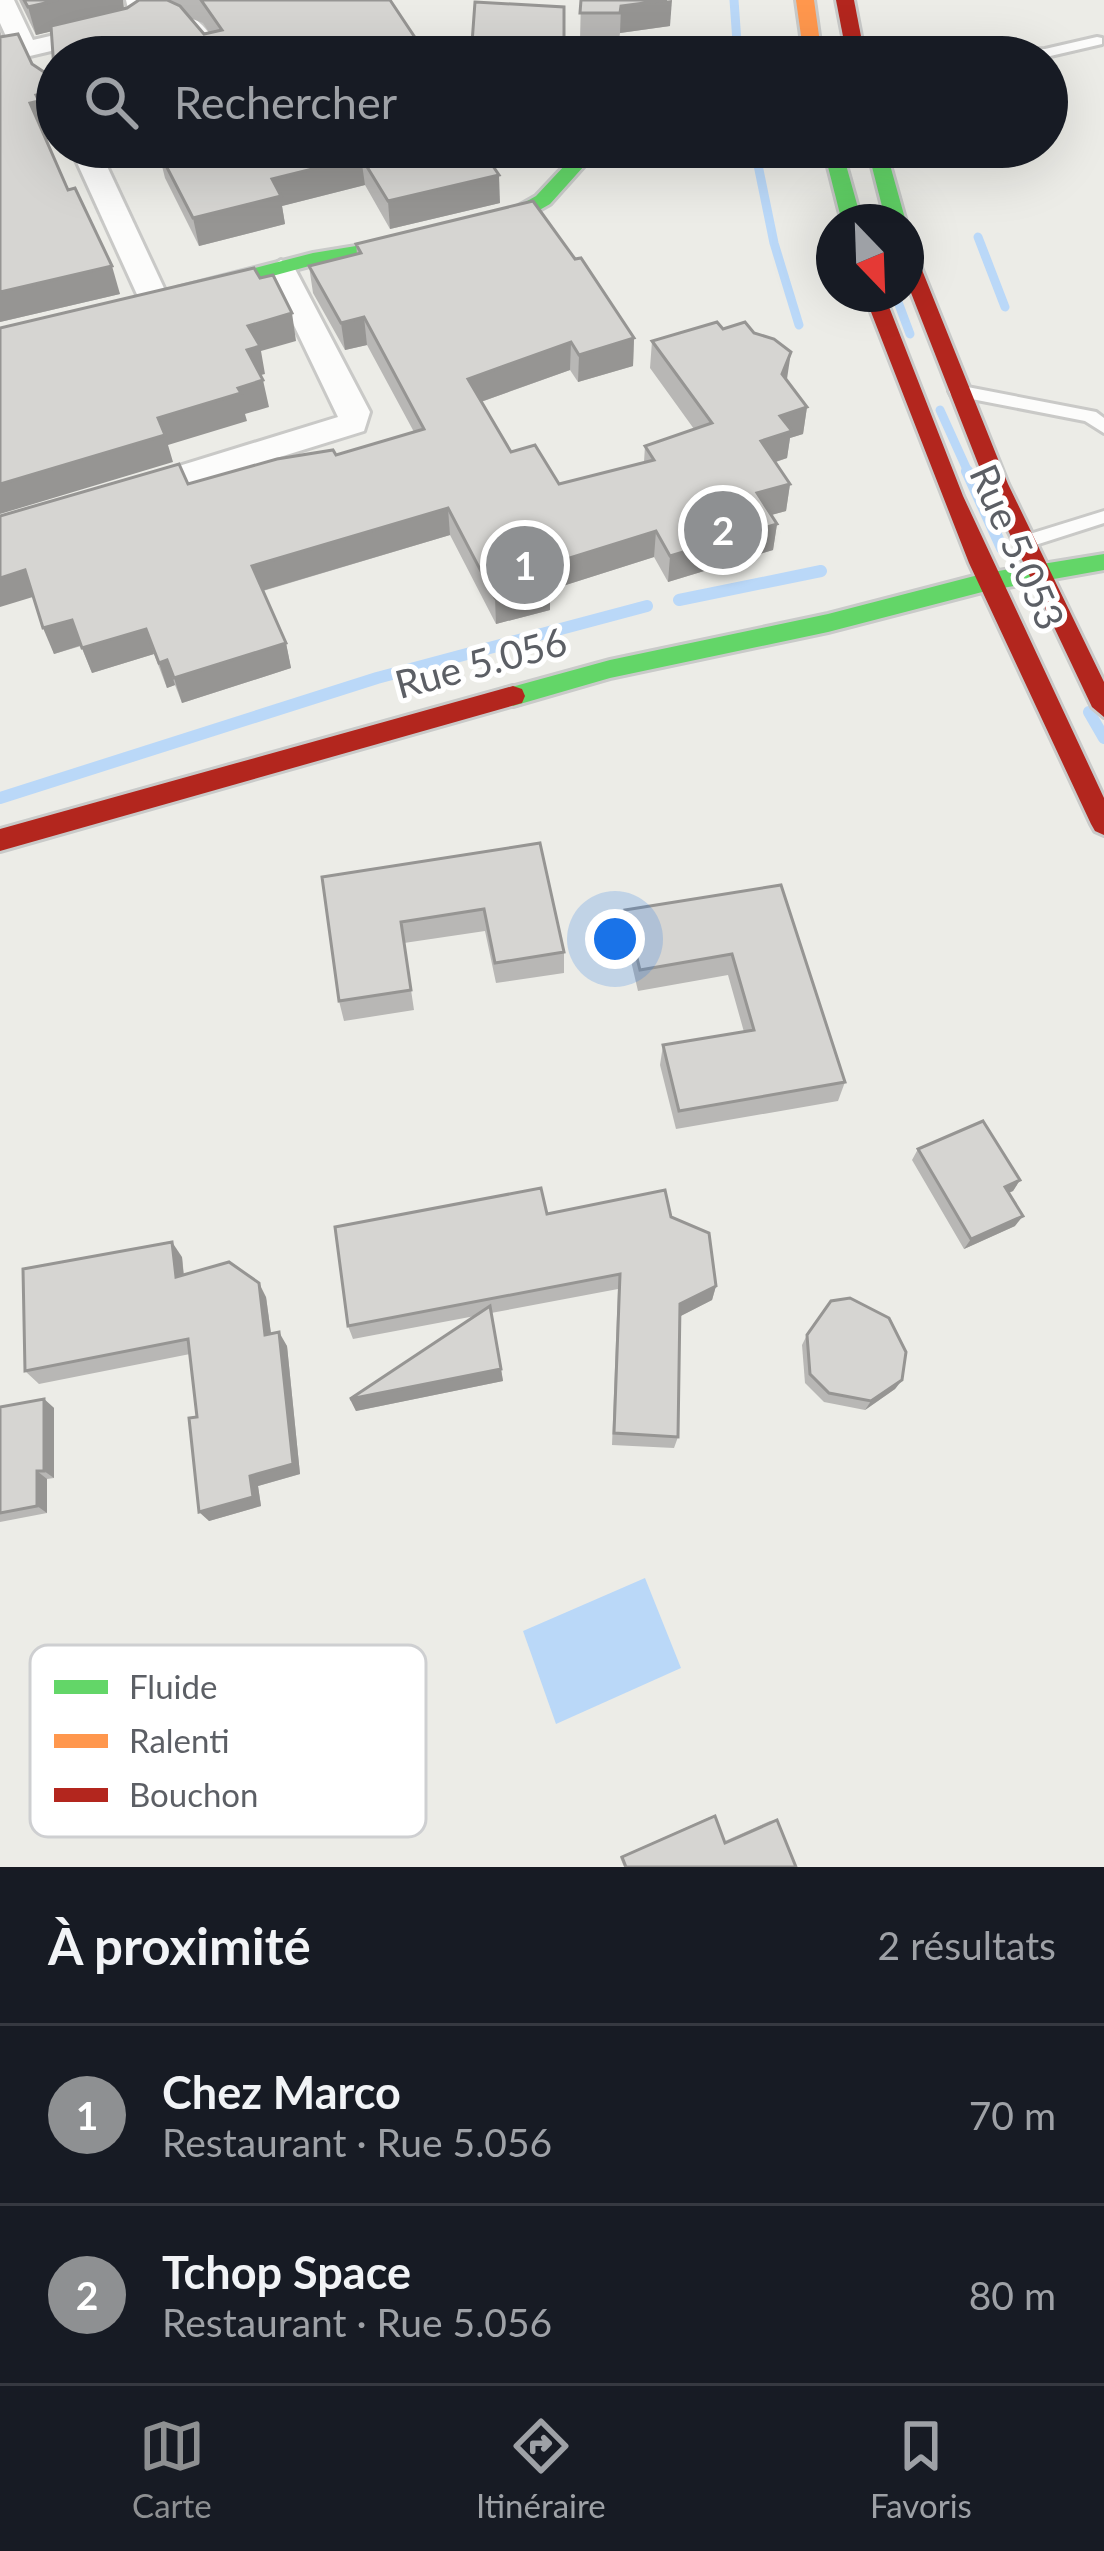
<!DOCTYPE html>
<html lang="fr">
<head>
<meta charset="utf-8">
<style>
  :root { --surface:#171b24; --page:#20242c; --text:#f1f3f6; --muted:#9ea1a6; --line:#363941; --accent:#8e9092 }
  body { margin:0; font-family:Lato,sans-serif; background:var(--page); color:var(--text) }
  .compass { position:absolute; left:816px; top:204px; width:108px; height:108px; border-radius:50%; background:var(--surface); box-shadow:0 12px 48px #0002; rotate:157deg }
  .you { position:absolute; left:615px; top:939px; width:42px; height:42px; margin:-30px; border:9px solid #fff; border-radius:50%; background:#1a73e8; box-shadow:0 0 0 18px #1a73e833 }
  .badge { display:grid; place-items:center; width:78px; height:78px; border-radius:50%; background:var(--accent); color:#fff; font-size:39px; font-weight:700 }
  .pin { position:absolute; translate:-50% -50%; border:6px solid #fff; box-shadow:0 3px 12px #0006 }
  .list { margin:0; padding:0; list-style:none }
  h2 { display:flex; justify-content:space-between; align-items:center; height:156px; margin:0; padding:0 48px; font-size:51px }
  h2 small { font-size:39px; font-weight:400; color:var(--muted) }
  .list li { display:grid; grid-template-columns:78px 1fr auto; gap:36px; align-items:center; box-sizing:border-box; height:180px; padding:0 48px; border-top:3px solid var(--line) }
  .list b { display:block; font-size:45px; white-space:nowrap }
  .list p { margin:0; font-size:39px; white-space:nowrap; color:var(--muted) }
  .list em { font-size:39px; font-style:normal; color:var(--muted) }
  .icon { flex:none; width:66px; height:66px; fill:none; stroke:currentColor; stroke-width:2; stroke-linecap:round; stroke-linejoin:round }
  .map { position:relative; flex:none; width:1104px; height:1867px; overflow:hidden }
  .search { position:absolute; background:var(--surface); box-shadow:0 12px 48px #0002; left:36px; right:36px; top:36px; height:132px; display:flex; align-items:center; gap:30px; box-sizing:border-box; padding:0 42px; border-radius:66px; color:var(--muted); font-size:45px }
  .sheet { height:516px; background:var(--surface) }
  nav { display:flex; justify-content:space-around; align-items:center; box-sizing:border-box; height:168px; border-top:3px solid var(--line); background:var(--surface); font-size:33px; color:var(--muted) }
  nav a { display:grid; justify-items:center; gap:6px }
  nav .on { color:var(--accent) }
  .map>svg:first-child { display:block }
  .water { fill:#bad8f8 }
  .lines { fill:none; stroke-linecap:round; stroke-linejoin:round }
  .stream-far1 { stroke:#bad8f8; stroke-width:9 }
  .stream { stroke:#bad8f8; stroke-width:12 }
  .lane-casing { stroke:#c9c9c7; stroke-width:6 }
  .street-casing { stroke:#c9c9c7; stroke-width:6 }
  .fast-casing { stroke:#c9cac9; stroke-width:6 }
  .slow-casing { stroke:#c9cac9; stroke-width:6 }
  .jam-casing { stroke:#c9cac9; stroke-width:6 }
  .lane { fill:#fcfcfb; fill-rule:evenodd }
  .street { fill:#fcfcfb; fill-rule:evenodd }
  .fast { fill:#63d668; fill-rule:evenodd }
  .slow { fill:#ff974d; fill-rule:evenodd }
  .jam { fill:#b3261e; fill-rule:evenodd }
  .wall { fill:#b8b7b5; fill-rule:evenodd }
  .shaded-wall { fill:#969593 }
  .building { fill:#d6d5d2; stroke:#969593; stroke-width:3 }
  .labels { text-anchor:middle; stroke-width:10; stroke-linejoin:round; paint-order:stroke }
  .street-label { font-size:39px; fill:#5c5f65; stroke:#fff }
  .key { fill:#fff; stroke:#cecfd1; stroke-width:3 }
  .key-label { font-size:33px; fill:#5c5f65 }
</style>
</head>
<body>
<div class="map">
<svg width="1104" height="1867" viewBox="0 0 1104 1867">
  <rect width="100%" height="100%" fill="#ecece7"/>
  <path class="water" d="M645 1578 681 1668 556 1724 523 1631Z"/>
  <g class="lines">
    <g class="stream-far1">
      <path d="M734 0 738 56"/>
      <path d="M757 160 774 243 799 325"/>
      <path d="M978 237 1005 307"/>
      <path d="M895 294 910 334"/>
      <path d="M940 410 969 474"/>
    </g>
    <g class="stream">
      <path d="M967 471 1002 548"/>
      <path d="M679 600 821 571"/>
      <path d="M1089 712 1104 738"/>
      <path d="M0 798 377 678 647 606"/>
    </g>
    <defs>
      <g id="lane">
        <path d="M169 10C198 12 211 33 223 57H209L197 32 169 16Z"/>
        <path d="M1097 37 1102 38V44L1046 57 849 55 856 51 1045 49Z"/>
        <path d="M870 147H932L925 151 876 153 871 152Z"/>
        <path d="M957 385 1096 412 1104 418V433L1085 421 951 395 949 391Z"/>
        <path d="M1104 511V523L1023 549 1014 543 1017 538Z"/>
      </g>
      <g id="street">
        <path d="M0 0H14L33 40 115 21 129 13 126 0H150L155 16 132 32 0 63V47L10 45 0 23Z"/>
        <path d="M70 147H98L170 301 165 308 155 310 140 301Z"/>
        <path d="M281 260 295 269 370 412 364 431 138 501 127 498 122 490 127 482 338 417 267 269Z"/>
      </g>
      <g id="fast">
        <path d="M582 147H601L550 204 515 224 443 244 313 265 184 300 174 293 177 288 313 253 442 232 501 216 536 196Z"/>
        <path d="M823 147H841L862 222H842Z"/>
        <path d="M867 147H885L906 222H886Z"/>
        <path d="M1104 554V570L986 591 828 632 610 678 513 706 501 696 504 689 610 660 828 614 986 573Z"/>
      </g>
      <path id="slow" d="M796 0H814L822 57H804Z"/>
      <g id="jam">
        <path d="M836 0H854L865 57H847Z"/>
        <path d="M906 249 916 255 1008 484 1104 682V717L1092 707 986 484 906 280Z"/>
        <path d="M864 294H884L963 496 1104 798V835L1095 831 1091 824 969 563Z"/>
        <path d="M513 686 522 689 525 696 522 703 0 851V829Z"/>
      </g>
    </defs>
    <use href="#lane" class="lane-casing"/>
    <use href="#street" class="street-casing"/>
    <use href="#fast" class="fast-casing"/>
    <use href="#slow" class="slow-casing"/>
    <use href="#jam" class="jam-casing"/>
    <use href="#lane" class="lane"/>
    <use href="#street" class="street"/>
    <use href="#fast" class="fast"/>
    <use href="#slow" class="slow"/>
    <use href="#jam" class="jam"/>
  </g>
  <g class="wall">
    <path d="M19 0H123L124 9 139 0H390L428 57H57V121L45 123 47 129 42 130 68 190 120 294 0 322V30L2 37 32 64 47 74 54 70 51 31 36 35ZM190 18 203 23 209 32 204 34Z"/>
    <path d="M581 0 670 26 620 33 619 40H580Z"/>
    <path d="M163 147H480L500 203 390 229 365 185 282 206 285 224 199 246 165 178 158 150 164 149Z"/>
    <path d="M356 244 575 259 634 338 633 366 578 382 570 370 481 402 511 452 559 484 644 462 645 446 694 429 650 368 652 341 723 329 787 380 807 407 803 434 790 438 787 458 776 462 790 484 786 511 771 515 777 524 773 550 668 582 654 557 550 590V610L496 624 450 535 263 591 286 643 291 668 182 703 175 685 167 688 154 654 92 673 81 646 54 654 34 597 188 484 336 455 414 432 367 345 345 350 313 293 309 266 357 254Z"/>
    <path d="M540 843 564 952V973L496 983 485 931 404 943 414 1010 344 1021 339 1001 322 877Z"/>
    <path d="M781 885 845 1082 838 1101 676 1129 660 1065 663 1045 744 1032 728 975 638 991 624 931 625 910Z"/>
    <path d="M918 1149 1020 1180 1013 1191 1009 1193 1015 1226 964 1249 912 1160Z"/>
    <path d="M547 1214 671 1217 716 1286 712 1300 680 1316 678 1437 674 1448 612 1445 618 1289 491 1313 503 1381 356 1411 350 1399 475 1316 353 1339 348 1326Z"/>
    <path d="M182 1257 184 1275 266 1297 271 1334 287 1346 300 1474 258 1486 261 1506 209 1521 190 1354 39 1384 25 1371Z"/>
    <path d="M807 1335 902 1380 895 1389 865 1410 824 1402 805 1383 802 1345Z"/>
    <path d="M44 1399 54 1408V1478L47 1479V1513L0 1522V1407Z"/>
    <path d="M710 1817 725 1841 770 1821 777 1820 796 1867H624L620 1857Z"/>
  </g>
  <g class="shaded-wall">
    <path d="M58 0H123L124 11 113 17 36 35 28 7Z"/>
    <path d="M672 0 670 26 620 33 621 6Z"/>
    <path d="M57 91V121L45 123 47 129 38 131 30 103 36 95Z"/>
    <path d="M361 157 365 185 282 206 285 224 199 246 193 218 272 179Z"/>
    <path d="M499 175 500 203 390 229 388 201Z"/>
    <path d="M112 266 120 294 0 322V292Z"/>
    <path d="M292 313 296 341 261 351 265 374 253 377 247 350 248 326Z"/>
    <path d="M364 317 367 345 345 350 341 323Z"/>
    <path d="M634 338 633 366 578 382 579 355Z"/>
    <path d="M571 342 570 370 469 406 468 379Z"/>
    <path d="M791 352 787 379 782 374Z"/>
    <path d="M263 380 269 407 245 414 247 421 168 445 173 462 0 514V484L158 418 238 388Z"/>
    <path d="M807 407 803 434 790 438 787 458 757 468 761 441 780 416Z"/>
    <path d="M790 484 786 511 753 520 757 493Z"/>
    <path d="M448 508 450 535 258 592 252 566Z"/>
    <path d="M777 524 773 550 668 582 670 556Z"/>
    <path d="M656 531 654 557 550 590V610L496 624 495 598 541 567Z"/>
    <path d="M25 570 36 596 0 607V578Z"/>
    <path d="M72 620 82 645 54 654 43 628Z"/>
    <path d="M146 629 154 654 92 673 82 648Z"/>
    <path d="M286 643 291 668 182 703 174 678Z"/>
    <path d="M167 660 175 685 167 688 159 663Z"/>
    <path d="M1020 1180 1013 1191 998 1197 1005 1187Z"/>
    <path d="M1023 1216 1015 1226 964 1249 971 1239Z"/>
    <path d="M172 1242 182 1257 185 1292 176 1277Z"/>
    <path d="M259 1283 266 1297 273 1348 265 1335Z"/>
    <path d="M716 1286 712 1300 677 1318 680 1304Z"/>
    <path d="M279 1332 287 1346 300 1474 258 1486 261 1506 209 1521 199 1512 250 1476Z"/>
    <path d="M501 1369 503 1381 356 1411 350 1399Z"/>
    <path d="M902 1380 895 1389 865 1410 871 1401Z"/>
    <path d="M44 1399 54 1408V1478L44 1471Z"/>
    <path d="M37 1471 47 1479V1513L37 1506Z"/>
  </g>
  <g class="building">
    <path d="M24 0H58L28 7Z"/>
    <path d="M139 0H167L180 6 204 34 222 30 201 0H390L428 57H57V91L36 95 39 101 30 103 68 190 75 188 112 266 0 292V37L18 34 32 64 47 74 54 70 51 26 127 8Z"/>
    <path d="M581 0H667L621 6 620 13H580Z"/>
    <path d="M475 2 564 7V57H471Z"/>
    <path d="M171 147H480L499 175 388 201 361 157 272 179 281 196 193 218 158 150Z"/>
    <path d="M533 201 575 259 581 258 634 338 579 355 571 342 468 379 511 452 535 445 559 484 654 460 645 446 712 423 652 341 717 322 723 329 745 322 754 333 774 339 791 352 782 374 807 407 780 416 792 431 761 441 790 484 757 493 777 524 670 556 656 531 541 567 550 584 495 598 448 508 252 566 286 643 174 678 167 660 159 663 146 629 82 648 72 620 43 628 25 570 0 578V516L179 464 188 484 277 459 333 450 336 455 424 429 364 317 341 323 309 266 361 253 356 244Z"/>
    <path d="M254 268 260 278 273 275 292 313 248 326 260 346 247 350 263 380 238 388 241 393 158 418 165 435 0 484V328Z"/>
    <path d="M540 843 564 952 495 963 484 909 401 922 411 990 339 1001 322 877Z"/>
    <path d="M781 885 845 1082 679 1111 663 1045 754 1030 732 954 640 970 625 910Z"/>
    <path d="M983 1121 1020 1180 1005 1187 1023 1216 971 1239 918 1149Z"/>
    <path d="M541 1188 547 1214 665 1190 671 1217 709 1233 716 1286 680 1304 678 1437 614 1433 620 1274 348 1326 335 1227Z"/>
    <path d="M172 1242 176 1277 229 1262 259 1283 265 1335 279 1332 293 1464 250 1476 253 1497 199 1512 189 1418 197 1417 188 1339 25 1371 23 1269Z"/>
    <path d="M850 1298 889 1318 906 1352 902 1380 871 1401 829 1393 810 1374 807 1335 831 1301Z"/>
    <path d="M490 1306 501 1369 350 1399Z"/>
    <path d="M44 1399V1471H37V1506L0 1513V1407Z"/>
    <path d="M715 1816 725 1843 777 1820 796 1867H626L622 1857Z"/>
  </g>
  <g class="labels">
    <g class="street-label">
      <text transform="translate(1017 547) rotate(66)" y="14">Rue 5.053</text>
      <text transform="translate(481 663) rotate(-15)" y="14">Rue 5.056</text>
    </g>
  </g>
  <rect x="30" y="1645" width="396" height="192" rx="18" class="key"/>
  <rect x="54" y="1680" width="54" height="14" fill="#63d668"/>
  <rect x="54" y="1734" width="54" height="14" fill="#ff974d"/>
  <rect x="54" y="1788" width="54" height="14" fill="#b3261e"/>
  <g class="key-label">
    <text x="129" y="1699">Fluide</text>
    <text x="129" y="1753">Ralenti</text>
    <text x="129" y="1807">Bouchon</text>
  </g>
</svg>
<svg class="compass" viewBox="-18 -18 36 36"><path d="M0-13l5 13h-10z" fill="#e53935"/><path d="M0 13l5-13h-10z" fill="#9ea1a6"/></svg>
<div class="you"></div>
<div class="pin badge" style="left:525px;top:565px">1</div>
<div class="pin badge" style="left:723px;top:530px">2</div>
<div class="search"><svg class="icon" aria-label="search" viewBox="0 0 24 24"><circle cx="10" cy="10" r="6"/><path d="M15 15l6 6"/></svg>Rechercher</div>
</div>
<section class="sheet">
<h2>À proximité<small>2 résultats</small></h2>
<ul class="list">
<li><span class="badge">1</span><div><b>Chez Marco</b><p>Restaurant · Rue 5.056</p></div><em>70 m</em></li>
<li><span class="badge">2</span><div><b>Tchop Space</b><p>Restaurant · Rue 5.056</p></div><em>80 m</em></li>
</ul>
</section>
<nav>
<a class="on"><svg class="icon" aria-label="map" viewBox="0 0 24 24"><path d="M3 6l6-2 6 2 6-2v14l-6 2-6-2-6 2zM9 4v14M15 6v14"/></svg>Carte</a>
<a><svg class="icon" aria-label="directions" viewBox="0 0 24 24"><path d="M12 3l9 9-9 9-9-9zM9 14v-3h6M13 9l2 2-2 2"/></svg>Itinéraire</a>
<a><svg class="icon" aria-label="saved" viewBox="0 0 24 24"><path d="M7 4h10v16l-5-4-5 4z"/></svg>Favoris</a>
</nav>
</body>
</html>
